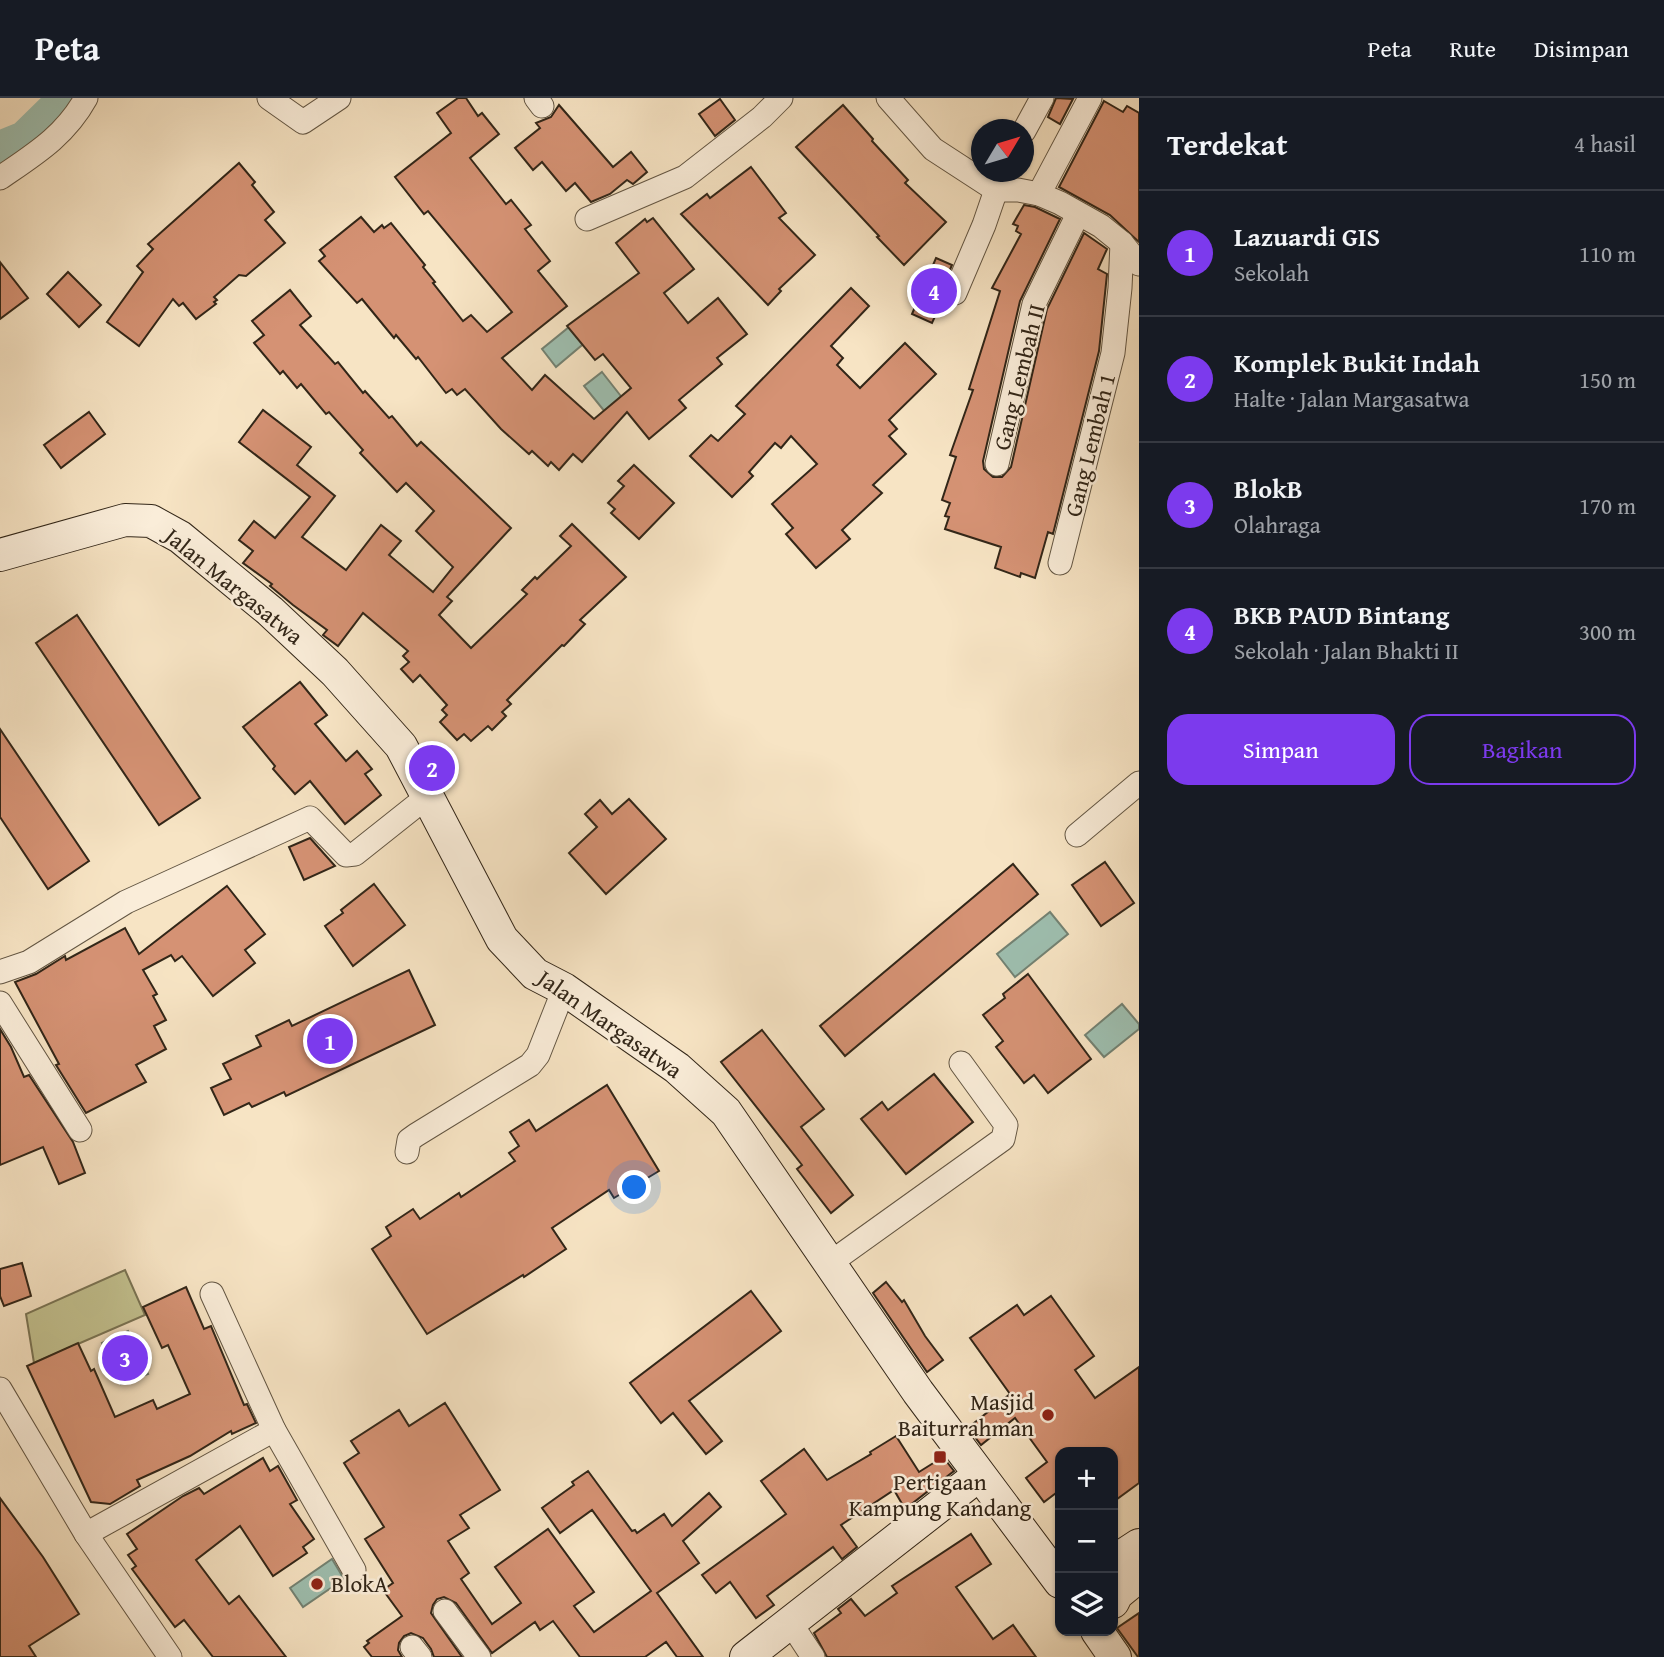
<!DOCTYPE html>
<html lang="id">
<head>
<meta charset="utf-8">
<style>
  :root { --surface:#171b24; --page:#242831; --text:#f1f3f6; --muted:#9ea1a6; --line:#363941; --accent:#7c3aed }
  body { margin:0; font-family:"Gentium Book Plus",serif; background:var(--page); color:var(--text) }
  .controls { position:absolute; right:21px; bottom:21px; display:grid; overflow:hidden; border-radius:14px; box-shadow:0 2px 5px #0004 }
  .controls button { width:63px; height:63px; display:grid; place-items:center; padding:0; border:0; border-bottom:2px solid var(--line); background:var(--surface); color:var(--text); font:35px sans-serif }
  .compass { position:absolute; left:971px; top:21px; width:63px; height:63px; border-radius:50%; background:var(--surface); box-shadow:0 2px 5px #0004; rotate:52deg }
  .you { position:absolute; left:635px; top:1090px; width:24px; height:24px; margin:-18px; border:5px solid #fff; border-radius:50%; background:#1a73e8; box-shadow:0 0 0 10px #1a73e833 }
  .badge { display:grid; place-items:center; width:46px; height:46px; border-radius:50%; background:var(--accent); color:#fff; font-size:23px; font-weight:700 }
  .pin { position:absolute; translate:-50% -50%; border:4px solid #fff; box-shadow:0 2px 7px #0006 }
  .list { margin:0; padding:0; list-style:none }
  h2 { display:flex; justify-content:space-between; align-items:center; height:91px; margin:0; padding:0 28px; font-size:30px }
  h2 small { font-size:23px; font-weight:400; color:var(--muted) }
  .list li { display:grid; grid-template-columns:46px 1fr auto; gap:21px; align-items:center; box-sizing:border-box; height:126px; padding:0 28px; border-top:2px solid var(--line) }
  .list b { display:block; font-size:26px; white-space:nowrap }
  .list p { margin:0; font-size:23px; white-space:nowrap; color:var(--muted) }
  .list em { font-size:23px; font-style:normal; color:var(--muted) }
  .actions { display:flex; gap:14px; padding:21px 28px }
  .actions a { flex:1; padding:16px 0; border:2px solid var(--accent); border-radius:21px; text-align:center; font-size:24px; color:var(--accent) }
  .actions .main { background:var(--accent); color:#fff }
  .icon { flex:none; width:38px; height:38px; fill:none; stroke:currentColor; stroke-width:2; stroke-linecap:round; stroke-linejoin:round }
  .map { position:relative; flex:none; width:1139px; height:1559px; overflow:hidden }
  header { display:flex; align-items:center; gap:42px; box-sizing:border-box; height:98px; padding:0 35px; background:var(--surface); border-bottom:2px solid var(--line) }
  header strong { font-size:33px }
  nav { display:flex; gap:38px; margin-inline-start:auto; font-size:24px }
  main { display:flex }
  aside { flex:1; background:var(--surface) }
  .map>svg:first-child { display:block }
  .green { fill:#c3c290; stroke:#7a7454; stroke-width:2 }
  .water { fill:#9ebfb0; stroke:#738273; stroke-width:2 }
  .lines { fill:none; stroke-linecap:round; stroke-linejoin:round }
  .river { stroke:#9ebfb0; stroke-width:38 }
  .building { fill:#d59274; stroke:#322618; stroke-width:2 }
  .street-casing { stroke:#635643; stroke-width:25 }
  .secondary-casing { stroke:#322618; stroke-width:34 }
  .street { stroke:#faedd9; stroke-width:23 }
  .secondary { stroke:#faedd9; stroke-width:32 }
  .poi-dot { fill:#8f2418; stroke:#faedd9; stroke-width:2.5 }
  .labels { text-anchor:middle; stroke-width:5; stroke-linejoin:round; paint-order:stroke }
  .street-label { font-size:23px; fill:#322618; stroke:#faedd9 }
  .poi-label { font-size:23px; fill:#322618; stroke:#faedd9; text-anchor:end }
</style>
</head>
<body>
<header>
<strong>Peta</strong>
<nav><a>Peta</a><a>Rute</a><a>Disimpan</a></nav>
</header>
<main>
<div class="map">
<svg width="1139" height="1559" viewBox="0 0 1139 1559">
  <rect width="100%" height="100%" fill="#f7e4c4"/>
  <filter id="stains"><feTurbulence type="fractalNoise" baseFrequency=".00286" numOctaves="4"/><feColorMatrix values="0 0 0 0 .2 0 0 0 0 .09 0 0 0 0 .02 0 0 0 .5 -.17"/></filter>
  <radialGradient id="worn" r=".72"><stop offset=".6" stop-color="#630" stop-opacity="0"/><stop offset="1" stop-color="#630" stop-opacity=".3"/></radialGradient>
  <path class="green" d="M125 1172 145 1217 34 1265 26 1216Z"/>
  <g class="water">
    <path d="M574 225 588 242 556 269 542 251Z"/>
    <path d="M602 274 631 311 614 325 584 288Z"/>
    <path d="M1050 814 1068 836 1015 879 997 856Z"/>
    <path d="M1122 906 1139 926V931L1104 959 1085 937Z"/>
    <path d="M128 1233 148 1276 121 1286 102 1245Z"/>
    <path d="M332 1461 344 1481 303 1509 290 1490Z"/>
  </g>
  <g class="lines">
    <path class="river" d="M0 52 25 42 68 0"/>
  </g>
  <g class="building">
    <path d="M458 0H466L478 18 482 15 499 36 470 60 506 106 511 102 531 127 525 131 550 163 538 173 567 208 502 260 532 292 545 277 594 321 631 290 603 256 595 262 567 228 639 175 616 145 645 121 647 124 653 120 694 171 664 195 688 225 718 200 747 236 717 260 722 266 679 302 686 310 649 341 627 314 582 364 573 356 559 372 551 364 548 368 532 353 529 356 501 331 465 291 457 297 452 291 446 295 418 259 416 261 396 237 394 240 362 201 357 205 319 163 325 158 320 152 361 119 374 134 382 127 384 130 391 125 425 167 423 169 435 184 433 185 463 223 471 217 487 234 512 214 428 113 424 116 395 79 451 35 437 15Z"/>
    <path d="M1056 0 1073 1 1060 26 1048 19Z"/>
    <path d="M720 1 735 22 715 38 699 16Z"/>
    <path d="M1104 3 1123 14 1127 8 1139 15V144L1110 117 1059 89Z"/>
    <path d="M559 7 613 69 631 54 647 74 633 86 627 82 610 96 591 104 575 85 566 93 542 64 533 72 515 50 540 30 536 25 551 19Z"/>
    <path d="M843 7 873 41 872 43 908 82 905 85 946 124 904 167 877 139 879 138 796 49Z"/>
    <path d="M239 65 255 84 252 87 274 114 265 122 285 145 246 178 239 177 214 199 217 202 214 204 216 206 196 221 183 205 179 208 173 201 139 248 107 224 143 174 137 168 153 151 148 146Z"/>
    <path d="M751 69 786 115 779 120 815 157 779 191 781 193 768 207 681 116 707 96 710 100Z"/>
    <path d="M1024 107 1035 109 1060 121 1020 203 983 363 984 371 993 379H1002L1011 369 1047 211 1084 135 1107 151 1098 171 1107 176 1099 253 1053 436 1048 434 1035 480 1021 475 1020 479 995 470 1001 449 945 431 949 419 945 418 950 405 942 402 956 359 950 357 973 292 969 291 1000 193 992 190 1021 136 1016 133 1018 128 1013 126Z"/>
    <path d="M936 160 952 167 942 190 943 201 932 225 912 216Z"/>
    <path d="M0 164 28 200 0 221Z"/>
    <path d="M68 174 101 207 79 229 47 196Z"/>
    <path d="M851 190 869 208 831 248 843 260 837 267 860 290 905 245 936 276 889 322 897 331 889 338 906 356 873 387 882 395 842 432 850 441 816 470 786 436 793 430 772 406 817 366 791 338 781 350 775 345 749 374 753 378 732 399 690 358 711 337 718 343 745 316 736 308Z"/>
    <path d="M290 192 311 218 300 227 335 266 338 264 363 295 365 293 389 320 392 318 417 348 421 344 511 430 447 499 452 503 439 517 471 550 527 496 522 492 535 479 537 481 571 448 560 438 572 426 626 479 580 522 585 526 564 548 562 547 507 602 511 606 502 614 506 618 492 632 488 628 471 643 464 636 457 642 440 624 447 617 442 612 447 607 420 577 413 584 401 571 409 564 403 558 408 553 363 515 338 548 323 537 327 532 293 507 270 488 272 486 243 465 253 453 239 442 254 423 275 440 310 399 239 344 263 312 311 349 297 367 335 398 302 439 346 472 381 427 401 443 389 457 433 494 453 469 416 433 434 413 406 385 397 394 360 355 363 352 329 314 326 316 301 286 297 290 283 273 280 276 254 245 264 237 252 223Z"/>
    <path d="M89 314 105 336 61 370 44 347Z"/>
    <path d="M634 367 674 405 639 441 611 415 615 411 608 405 624 388 618 383Z"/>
    <path d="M77 517 200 700 159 727 36 545Z"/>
    <path d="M300 584 327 617 315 626 346 663 357 653 372 671 365 676 381 697 345 726 310 683 295 696 273 671 275 668 243 629Z"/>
    <path d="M0 631 89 763 48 791 0 719Z"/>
    <path d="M629 701 666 741 606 796 569 755 597 729 585 716 600 702 612 716Z"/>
    <path d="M310 740 335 768 304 782 289 749Z"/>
    <path d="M1105 764 1134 805 1101 828 1072 787Z"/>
    <path d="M1013 766 1038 796 845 958 820 928Z"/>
    <path d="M374 786 405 827 353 868 325 828 343 815 341 812Z"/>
    <path d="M227 788 265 836 245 852 255 865 213 898 182 858 175 863 171 857 143 872 157 896 153 898 166 922 154 928 166 951 136 967 146 984 86 1015 56 967 59 966 15 884 36 876 65 858 66 862 125 830 139 856Z"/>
    <path d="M409 872 435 927 286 998 284 994 252 1009 249 1005 224 1017 211 990 231 981 223 966 261 948 256 938 289 922 292 928Z"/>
    <path d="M1028 876 1091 961 1048 995 1034 977 1024 985 996 949 1003 943 983 917 1005 900 1003 896Z"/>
    <path d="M0 931 11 949 24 979 29 977 73 1044 85 1075 59 1086 43 1049 0 1067Z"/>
    <path d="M762 932 824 1011 801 1029 853 1097 831 1115 797 1071 802 1067 721 964Z"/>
    <path d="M934 976 973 1024 906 1076 861 1021 882 1004 888 1012Z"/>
    <path d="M607 987 659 1073 614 1100 609 1092 552 1130 566 1151 524 1179 523 1177 427 1236 372 1151 391 1138 386 1129 413 1111 420 1121 459 1095 461 1099 515 1063 509 1055 519 1048 510 1034 529 1022 536 1033Z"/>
    <path d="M22 1165 31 1198 4 1208 0 1198V1171Z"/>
    <path d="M886 1184 902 1204 904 1202 925 1238 943 1262 927 1274 873 1195Z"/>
    <path d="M186 1189 204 1231 211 1228 244 1307 247 1306 256 1325 232 1336 231 1333 190 1358 137 1382 140 1388 110 1406 91 1404 27 1268 78 1245 91 1273 94 1271 115 1319 153 1302 157 1311 190 1296 168 1247 162 1250 143 1209Z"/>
    <path d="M751 1193 781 1233 689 1303 722 1343 706 1356 673 1315 661 1325 630 1285Z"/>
    <path d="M1051 1198 1094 1258 1075 1272 1095 1300 1139 1269V1385L1113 1404V1354H1060V1392L1044 1404 1026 1380 1047 1364 1015 1320 981 1347 968 1330 1010 1296 970 1240 1017 1207 1024 1217Z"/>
    <path d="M445 1305 500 1392 460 1417 469 1430 448 1443 469 1475 461 1481 492 1526 521 1505 495 1469 548 1431 594 1494 574 1508 594 1534 651 1493 592 1412 560 1435 542 1410 574 1387 572 1384 588 1373 632 1433 635 1432 637 1435 664 1416 672 1428 709 1395 721 1409 683 1443 699 1465 657 1495 703 1559H677L666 1544 645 1559H580L553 1523 540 1532 535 1524 492 1555 456 1505 444 1499 437 1501 433 1507 431 1515 462 1559H434L431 1551 423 1540 411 1535 404 1538 399 1545 398 1552 402 1559H372L364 1549 369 1545 367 1543 402 1518 383 1492 393 1485 365 1441 384 1429 344 1365 359 1355 351 1343 399 1312 409 1328Z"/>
    <path d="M896 1338 919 1374 943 1359 954 1373 905 1411 894 1392 841 1427 857 1449 842 1461 833 1449 767 1498 774 1507 756 1520 730 1484 716 1495 702 1477 786 1416 761 1383 804 1351 827 1382 871 1356 870 1354Z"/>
    <path d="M263 1360 270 1373 278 1368 297 1402 290 1406 314 1441 303 1449 307 1455 273 1478 240 1428 196 1462 229 1506 239 1498 286 1559H213L184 1522 175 1529 132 1471 136 1468 128 1457 137 1451 127 1436 183 1398 199 1390 204 1396Z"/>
    <path d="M0 1400 43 1459 79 1516 29 1548 36 1559H0Z"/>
    <path d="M971 1436 991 1466 956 1489 993 1541 1013 1527 1036 1559H827L814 1535 841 1515 838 1511 851 1501 865 1518 897 1495 892 1488Z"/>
    <path d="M1139 1515V1559H1138L1117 1530Z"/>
  </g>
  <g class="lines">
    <defs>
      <g id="street">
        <path d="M269 0 303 24 339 0"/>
        <path d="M536 0 542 8"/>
        <path d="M888 0 933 51 996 92H1018L1039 96 1060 105 1101 128 1122 145 1139 166"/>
        <path d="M1024 33 1042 0"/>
        <path d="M0 80C35 56 65 38 86 0"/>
        <path d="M1039 96 1090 0"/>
        <path d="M587 121 685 79 762 19 781 0"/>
        <path d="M955 195 984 127 996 92"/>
        <path d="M997 366 1034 206 1078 116"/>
        <path d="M1060 465 1113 255 1120 190 1122 145"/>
        <path d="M1077 737 1139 685"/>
        <path d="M0 874 29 864 126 804 310 720 346 757 355 756 428 698"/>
        <path d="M0 905 80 1032"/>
        <path d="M407 1054 409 1042 416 1037 530 967 538 957 564 891"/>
        <path d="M830 1165 1003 1041 1006 1027 961 965"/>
        <path d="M212 1196 274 1332 354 1472"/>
        <path d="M0 1291 86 1436 170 1559"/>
        <path d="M86 1436 274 1332"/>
        <path d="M445 1513 479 1559"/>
        <path d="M790 1524 813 1559"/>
        <path d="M412 1549 420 1559"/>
      </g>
      <g id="secondary">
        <path d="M0 457 125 422 151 423 180 439 270 513 335 574 401 648 502 841 535 876 564 891 677 970 726 1014 918 1294 1060 1484"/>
        <path d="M1113 1464 1139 1447"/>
        <path d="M1113 1504 1117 1496 1139 1478"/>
        <path d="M1097 1533 1115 1559"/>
        <path d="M746 1559 979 1377"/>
      </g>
    </defs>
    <use href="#street" class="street-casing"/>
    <use href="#secondary" class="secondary-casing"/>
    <use href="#street" class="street"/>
    <use href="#secondary" class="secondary"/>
  </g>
  <g class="poi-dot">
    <circle cx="1048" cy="1317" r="7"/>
    <rect x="933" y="1352" width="14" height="14" rx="3.5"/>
    <circle cx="317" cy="1486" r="7"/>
  </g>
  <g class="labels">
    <g class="street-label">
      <text transform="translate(1019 279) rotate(-76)" y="8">Gang Lembah II</text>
      <text transform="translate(1090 347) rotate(-76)" y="8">Gang Lembah 1</text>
      <text transform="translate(234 488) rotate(39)" y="8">Jalan Margasatwa</text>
      <text transform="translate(610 926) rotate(35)" y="8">Jalan Margasatwa</text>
    </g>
    <g class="poi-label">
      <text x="1034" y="1312">Masjid<tspan x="1034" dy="26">Baiturrahman</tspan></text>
      <text x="940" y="1392" text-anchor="middle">Pertigaan<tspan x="940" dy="26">Kampung Kandang</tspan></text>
      <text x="331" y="1494" text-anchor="start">BlokA</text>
    </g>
  </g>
  <rect width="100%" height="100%" filter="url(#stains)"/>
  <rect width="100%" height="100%" fill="url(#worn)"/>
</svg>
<div class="controls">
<button>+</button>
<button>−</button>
<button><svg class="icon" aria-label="layers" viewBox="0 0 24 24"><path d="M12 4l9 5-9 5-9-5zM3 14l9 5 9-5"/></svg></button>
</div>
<svg class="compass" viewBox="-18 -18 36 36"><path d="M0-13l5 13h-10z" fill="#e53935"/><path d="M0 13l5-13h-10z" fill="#9ea1a6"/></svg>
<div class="you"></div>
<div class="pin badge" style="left:330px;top:943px">1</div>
<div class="pin badge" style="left:432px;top:670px">2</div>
<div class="pin badge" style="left:125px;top:1260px">3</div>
<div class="pin badge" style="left:934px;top:193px">4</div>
</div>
<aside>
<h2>Terdekat<small>4 hasil</small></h2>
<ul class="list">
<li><span class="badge">1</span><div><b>Lazuardi GIS</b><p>Sekolah</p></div><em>110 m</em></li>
<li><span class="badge">2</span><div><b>Komplek Bukit Indah</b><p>Halte · Jalan Margasatwa</p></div><em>150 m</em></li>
<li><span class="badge">3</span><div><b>BlokB</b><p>Olahraga</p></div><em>170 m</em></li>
<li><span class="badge">4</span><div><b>BKB PAUD Bintang</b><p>Sekolah · Jalan Bhakti II</p></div><em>300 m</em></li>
</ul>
<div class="actions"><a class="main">Simpan</a><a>Bagikan</a></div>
</aside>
</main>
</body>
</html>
